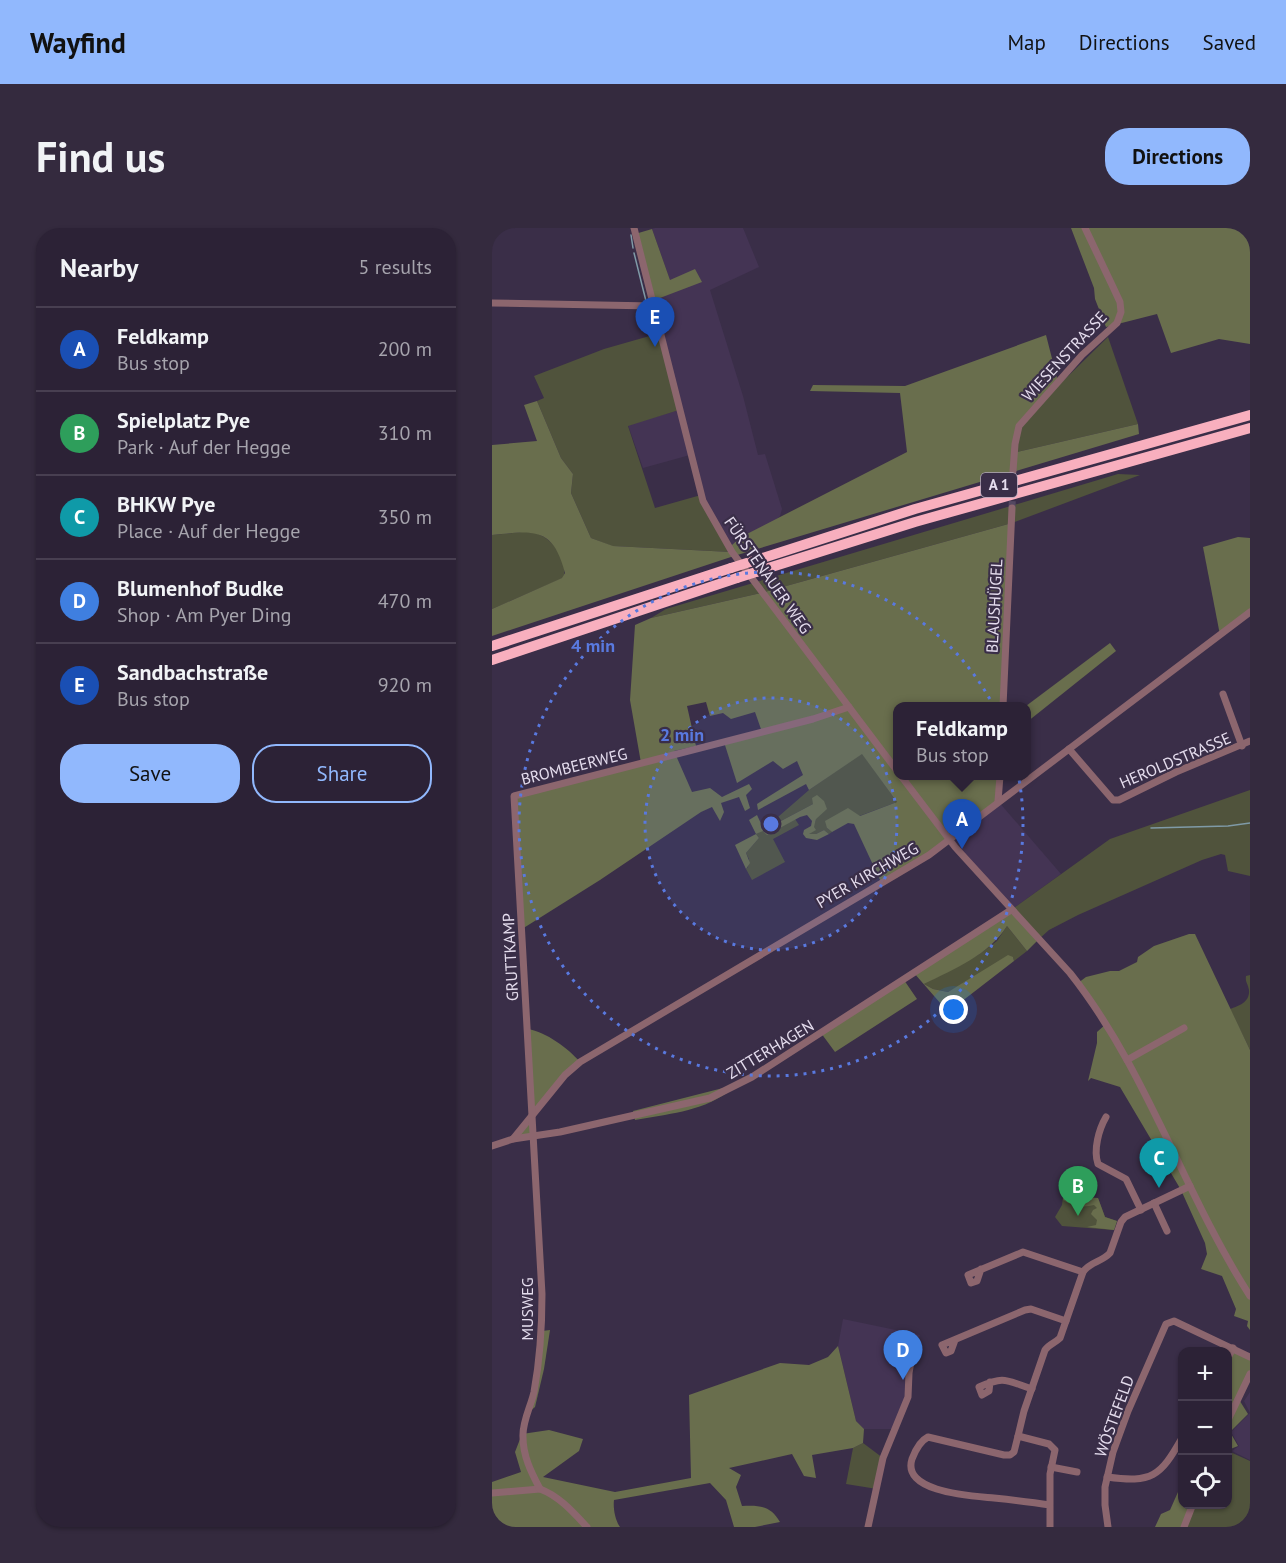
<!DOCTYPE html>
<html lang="en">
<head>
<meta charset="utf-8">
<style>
  :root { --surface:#2c2236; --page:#342a3e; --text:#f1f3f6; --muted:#a6a4ad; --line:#483f51; --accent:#91b8fd }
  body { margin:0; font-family:"PT Sans",sans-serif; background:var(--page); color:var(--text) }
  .controls { position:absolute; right:18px; bottom:18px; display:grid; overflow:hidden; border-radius:12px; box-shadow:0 2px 4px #0004 }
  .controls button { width:54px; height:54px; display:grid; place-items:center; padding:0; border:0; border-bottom:2px solid var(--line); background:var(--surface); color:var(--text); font:30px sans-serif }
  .you { position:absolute; left:462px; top:782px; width:21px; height:21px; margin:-15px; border:4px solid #fff; border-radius:50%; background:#1a73e8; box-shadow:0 0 0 9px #1a73e833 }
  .badge { display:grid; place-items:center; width:39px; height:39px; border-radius:50%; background:var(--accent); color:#fff; font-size:20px; font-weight:700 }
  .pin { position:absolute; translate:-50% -50px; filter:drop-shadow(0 2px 3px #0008) }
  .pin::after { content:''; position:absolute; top:32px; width:21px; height:18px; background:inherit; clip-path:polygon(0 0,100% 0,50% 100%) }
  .popup { position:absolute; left:401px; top:474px; width:138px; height:78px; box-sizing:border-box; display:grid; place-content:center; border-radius:12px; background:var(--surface); filter:drop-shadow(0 2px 4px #0005); font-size:20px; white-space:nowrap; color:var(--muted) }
  .popup b { font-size:22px; color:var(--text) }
  .popup::after { content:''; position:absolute; left:50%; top:100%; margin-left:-12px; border:12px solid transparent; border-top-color:var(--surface) }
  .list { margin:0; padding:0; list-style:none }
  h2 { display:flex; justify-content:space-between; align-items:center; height:78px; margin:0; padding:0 24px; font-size:26px }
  h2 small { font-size:20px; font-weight:400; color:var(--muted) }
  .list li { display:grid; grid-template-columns:39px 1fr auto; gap:18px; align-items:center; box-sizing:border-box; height:84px; padding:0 24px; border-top:2px solid var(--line) }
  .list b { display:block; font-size:22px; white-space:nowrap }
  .list p { margin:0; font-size:20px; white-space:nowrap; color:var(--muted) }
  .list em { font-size:20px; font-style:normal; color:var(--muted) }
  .actions { display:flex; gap:12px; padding:18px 24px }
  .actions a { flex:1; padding:14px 0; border:2px solid var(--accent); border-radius:24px; text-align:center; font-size:21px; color:var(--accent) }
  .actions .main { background:var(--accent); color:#111 }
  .icon { flex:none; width:33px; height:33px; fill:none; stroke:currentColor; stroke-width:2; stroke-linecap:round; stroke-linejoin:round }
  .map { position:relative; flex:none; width:758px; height:1299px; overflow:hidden; border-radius:24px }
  header { display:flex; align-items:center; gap:36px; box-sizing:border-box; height:84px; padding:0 30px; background:var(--accent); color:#111 }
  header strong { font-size:28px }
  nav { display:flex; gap:33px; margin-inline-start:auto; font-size:21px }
  .intro { display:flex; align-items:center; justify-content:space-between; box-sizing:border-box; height:144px; padding:0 36px }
  h1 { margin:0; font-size:42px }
  .button { padding:15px 27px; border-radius:24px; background:var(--accent); color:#111; font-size:21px; font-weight:700 }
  main { display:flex; gap:36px; padding:0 36px }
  aside { flex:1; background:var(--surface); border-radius:24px; box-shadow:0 2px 4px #0004 }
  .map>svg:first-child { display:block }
  .built { fill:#443454 }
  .green { fill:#50533c }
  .forest { fill:#696e4d }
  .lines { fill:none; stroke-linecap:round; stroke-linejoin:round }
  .stream { stroke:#7f9aa7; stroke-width:1.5 }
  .minor-tunnel { stroke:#544861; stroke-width:7; stroke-dasharray:7 3.5; stroke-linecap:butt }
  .minor { stroke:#8c666e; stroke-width:7 }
  .highway { stroke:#f8afbe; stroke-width:10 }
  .highway-bridge { stroke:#f8afbe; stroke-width:10 }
  .ring { fill:none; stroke:#5979df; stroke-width:3; stroke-dasharray:3 6 }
  .labels { text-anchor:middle; stroke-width:4.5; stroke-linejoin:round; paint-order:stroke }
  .shield { fill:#3a2e48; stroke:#b2a8bc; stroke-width:1.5 }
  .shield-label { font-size:15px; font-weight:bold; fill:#e5ddee }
  .street-label { font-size:16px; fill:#e5ddee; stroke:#3a2e48 }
  .centre { fill:#5979df; stroke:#3a2e48; stroke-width:3 }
  .ring-label { font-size:18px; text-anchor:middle; font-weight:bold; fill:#5979df; stroke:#3a2e48; stroke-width:4.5; stroke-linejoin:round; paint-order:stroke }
</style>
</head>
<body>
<header>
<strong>Wayfind</strong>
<nav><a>Map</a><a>Directions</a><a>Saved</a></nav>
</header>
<div class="intro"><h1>Find us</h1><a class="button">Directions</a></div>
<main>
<aside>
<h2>Nearby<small>5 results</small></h2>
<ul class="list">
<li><span class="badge" style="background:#1a4fb4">A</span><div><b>Feldkamp</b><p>Bus stop</p></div><em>200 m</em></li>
<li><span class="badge" style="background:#2e9e5b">B</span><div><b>Spielplatz Pye</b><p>Park · Auf der Hegge</p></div><em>310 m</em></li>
<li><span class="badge" style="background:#0f9aa8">C</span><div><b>BHKW Pye</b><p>Place · Auf der Hegge</p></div><em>350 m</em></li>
<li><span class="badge" style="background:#3f7fe0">D</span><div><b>Blumenhof Budke</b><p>Shop · Am Pyer Ding</p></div><em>470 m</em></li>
<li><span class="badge" style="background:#1a4fb4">E</span><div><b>Sandbachstraße</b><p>Bus stop</p></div><em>920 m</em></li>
</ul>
<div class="actions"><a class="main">Save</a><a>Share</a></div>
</aside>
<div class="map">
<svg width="758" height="1299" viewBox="0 0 758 1299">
  <rect width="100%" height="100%" fill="#3a2e48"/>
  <g class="built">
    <path d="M163 0H251L267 39 218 62 251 168 266 227 273 226 290 281 288 288 284 292 240 324 211 273 198 227 151 240 136 197 187 182 160 73 178 52 160 1Z"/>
    <path d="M506 573 569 646 519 682 457 612Z"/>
    <path d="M351 1091 428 1107 420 1128 418 1155 404 1201H372L364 1193 346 1118Z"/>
    <path d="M758 1164V1232L740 1223 747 1218 739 1204 758 1185 752 1173Z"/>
  </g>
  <g class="green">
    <path d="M168 105 187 182 136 198 163 280 209 267 240 324 120 318 99 310 79 265 81 246 69 230 45 173 52 170 42 148 112 121Z"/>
    <path d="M616 109 646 196 525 224 528 202 536 191 568 156Z"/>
    <path d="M626 246 648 247 520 295 269 365 159 390 174 381Z"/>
    <path d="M30 304C37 304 44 304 50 308 63 314 77 336 71 350L0 381V307Z"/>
    <path d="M370 525 405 574 335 600 340 604 337 606 332 602 324 606H317C325 591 325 595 321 576L272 602 275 606 303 591 307 597 281 611 293 634 260 652 254 641 256 639 257 631 254 625 267 610 264 606 271 602 317 562Z"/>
    <path d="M758 562V648L736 643 733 627 729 626 710 632 586 687 557 702 547 711 519 682 618 611Z"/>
    <path d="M515 698 535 723 522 733 521 729 456 764 441 761 432 756 486 727 505 713Z"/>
    <path d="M758 747V822L738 781C747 778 758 774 757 762 756 756 753 754 754 748Z"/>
    <path d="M571 968 606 970 613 989 625 993 622 1002 570 998 563 989 570 977Z"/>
    <path d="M371 1215 391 1230 385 1261 354 1256 361 1220Z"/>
    <path d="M736 1223 758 1233V1299H693L702 1277 736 1276Z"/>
  </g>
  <g class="forest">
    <path d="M579 0H758V116L727 111 679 125 665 86 614 99 603 71 602 60Z"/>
    <path d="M160 1 178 52 203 41 210 54 160 73 143 6Z"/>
    <path d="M554 107 565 150 568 156 536 191 528 202 525 224 646 196 647 206 242 328 0 408V381L70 350 73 345C61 298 41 303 0 307V217L45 213 32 177 45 173 69 230 81 246 79 265 99 310 121 318 239 324 240 317 249 309 415 224 408 165 318 163 321 157 413 158Z"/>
    <path d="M520 295 511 478H406V548H508L506 573 454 615 389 654 362 596 356 595 340 604 335 600 333 593 356 580 368 588 405 574 370 526 317 562 314 556 266 582 265 576 311 547 305 533 291 541 281 533 245 555 232 514 270 504 263 484 239 491 231 485 218 488 214 474 195 478 204 518 182 523 200 564 218 560 230 569 257 556 260 561 254 567 258 580 253 583 247 569 229 575 232 584 228 593 220 579 209 584 108 652 30 701 23 569 149 535 138 472 143 397 159 390 269 365Z"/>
    <path d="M746 309 758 310V384L728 407 711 319Z"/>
    <path d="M618 415 624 423 535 494 534 478Z"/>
    <path d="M325 567 332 573 335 581 324 591 322 599 324 602 317 606H324L332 602 337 606 325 612 314 610 311 606 312 602 319 598 320 593 315 587 308 589 275 607 271 603 264 606 267 610 254 625 258 635 254 641 243 617 264 606 257 592 265 587 272 602 321 576 320 570Z"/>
    <path d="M519 682 547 711 535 723 515 698C497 727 462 741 432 756L441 761 456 764 516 727 521 729 522 733 456 784 422 745 412 752 425 771 343 824 329 805Z"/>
    <path d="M697 706H703L758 822V1102L755 1098 756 1093 742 1088 744 1081 730 1048 709 1041 715 1026 713 1015 689 962 628 859 599 850 596 853 605 815V804L614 796 586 755 594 749 618 743H627L645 734 646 729 662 718Z"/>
    <path d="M36 801C54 804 76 820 88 834L41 888V908L21 911 41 888Z"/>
    <path d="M231 860 235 865C207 884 175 886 143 892L141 883Z"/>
    <path d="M571 968 606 970 613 989 625 993 622 1002 595 999 604 997 605 992 599 986 601 982 605 980 602 977C591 980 580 978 571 972Z"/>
    <path d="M58 1102 52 1141 43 1179 37 1184 50 1103Z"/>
    <path d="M346 1118 364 1193 372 1201 371 1215 361 1220 320 1227 324 1250 312 1248 300 1226 237 1240 249 1247 244 1259 250 1278C268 1277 279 1278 288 1294L263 1299H242L234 1272 218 1255 122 1272C121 1280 123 1292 128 1299H0V1254L29 1244 23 1224 30 1206 57 1202 91 1211 87 1223 51 1249 123 1264 199 1250 197 1167 288 1135 317 1137 336 1129Z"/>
    <path d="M741 1120 758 1129V1146L746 1170 756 1186 738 1204 746 1218 736 1222V1130Z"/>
    <path d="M690 1255V1276L701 1277 692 1299H663L669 1286 678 1282Z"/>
  </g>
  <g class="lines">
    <g class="stream">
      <path d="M139 7 141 20"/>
      <path d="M142 25 154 73"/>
      <path d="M659 600 736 598 758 595"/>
    </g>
    <path class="minor-tunnel" d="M520 280 521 252"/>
    <g class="minor">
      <path d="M142 0 211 273 240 324 406 544"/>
      <path d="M0 75 161 78"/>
      <path d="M521 243 523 216 527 198 590 127 625 95 629 84 628 74 621 59 593 0"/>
      <path d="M731 466 750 518"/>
      <path d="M511 478 520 280"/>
      <path d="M577 521 621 572H627L684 544 758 513"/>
      <path d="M409 548 463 619 578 745C655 842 691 964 758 1068"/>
      <path d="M506 573 508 548"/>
      <path d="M635 832 692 800"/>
      <path d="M614 889C607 901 601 922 606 936L634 951 649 982"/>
      <path d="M21 911 68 904 218 870 260 849 519 682"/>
      <path d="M0 918 21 911 73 847 88 834 437 627 758 384"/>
      <path d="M662 975 675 1003"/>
      <path d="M489 1041 485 1053 479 1055 476 1047 531 1024 591 1044"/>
      <path d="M463 1112 459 1123 454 1125 450 1117 533 1082 539 1081 574 1093"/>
      <path d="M736 1130 741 1120"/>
      <path d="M498 1154 497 1163 490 1167 487 1159C513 1148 513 1152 540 1161"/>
      <path d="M736 1192 758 1146"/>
      <path d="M526 1208 532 1183 553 1122C557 1116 563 1115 568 1110L591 1044C597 1034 610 1034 618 1025L629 994 633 989 698 958"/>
      <path d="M559 1239 585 1244"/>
      <path d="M615 1249C660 1255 668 1249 690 1210"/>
      <path d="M0 1265 48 1261"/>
      <path d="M558 1277C539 1274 521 1272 502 1270 483 1268 409 1265 420 1231 423 1223 428 1213 436 1209L512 1227H518L522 1224 526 1208 557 1216 563 1222 558 1246V1299"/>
      <path d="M95 1299C81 1284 67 1268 48 1261 39 1244 31 1228 31 1209 30 1194 39 1178 42 1164 48 1131 50 1099 50 1066L22 568 321 491 357 479"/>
      <path d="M376 1299 391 1230 416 1169 417 1145 420 1128"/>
      <path d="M616 1299 613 1277V1259L621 1224 636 1183 674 1096 682 1093 758 1129"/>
      <path d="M692 1299 701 1276"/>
    </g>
    <g class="highway">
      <path d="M258 334 423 281 758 187"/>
      <path d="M264 344 423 294 758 200"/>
      <path d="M0 418 239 340"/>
      <path d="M0 432 245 350"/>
    </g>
    <g class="highway-bridge">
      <path d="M239 340 258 334"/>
      <path d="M245 350 264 344"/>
    </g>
  </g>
  <circle cx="279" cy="596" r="126" fill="#5979df" fill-opacity=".12"/>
  <g class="ring">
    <circle cx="279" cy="596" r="126"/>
    <circle cx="279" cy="596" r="252"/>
  </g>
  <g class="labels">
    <rect class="shield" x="489" y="245" width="36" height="24" rx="4.5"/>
    <g class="shield-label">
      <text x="507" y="262">A 1</text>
    </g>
    <g class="street-label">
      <text transform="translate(572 128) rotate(-47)" y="6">WIESENSTRASSE</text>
      <text transform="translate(276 347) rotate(55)" y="6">FÜRSTENAUER WEG</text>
      <text transform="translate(502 378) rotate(-87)" y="6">BLAUSHÜGEL</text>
      <text transform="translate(683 532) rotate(-23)" y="6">HEROLDSTRASSE</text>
      <text transform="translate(82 538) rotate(-14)" y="6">BROMBEERWEG</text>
      <text transform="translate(375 647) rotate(-30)" y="6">PYER KIRCHWEG</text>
      <text transform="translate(18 729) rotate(-93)" y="6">GRUTTKAMP</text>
      <text transform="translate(278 821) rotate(-31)" y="6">ZITTERHAGEN</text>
      <text transform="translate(35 1081) rotate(-90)" y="6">MUSWEG</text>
      <text transform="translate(622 1188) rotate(-70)" y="6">WÖSTEFELD</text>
    </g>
  </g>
  <circle cx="279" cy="596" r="9" class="centre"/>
  <g class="ring-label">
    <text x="101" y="424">4 min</text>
    <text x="190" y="513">2 min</text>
  </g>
</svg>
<div class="controls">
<button>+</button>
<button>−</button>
<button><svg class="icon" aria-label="locate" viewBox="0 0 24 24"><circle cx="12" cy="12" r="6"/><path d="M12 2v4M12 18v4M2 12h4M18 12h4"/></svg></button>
</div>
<div class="you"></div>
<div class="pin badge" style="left:470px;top:621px;background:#1a4fb4">A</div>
<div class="popup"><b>Feldkamp</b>Bus stop</div>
<div class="pin badge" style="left:586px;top:988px;background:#2e9e5b">B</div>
<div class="pin badge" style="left:667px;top:960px;background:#0f9aa8">C</div>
<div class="pin badge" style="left:411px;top:1152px;background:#3f7fe0">D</div>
<div class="pin badge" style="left:163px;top:119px;background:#1a4fb4">E</div>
</div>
</main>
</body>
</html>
